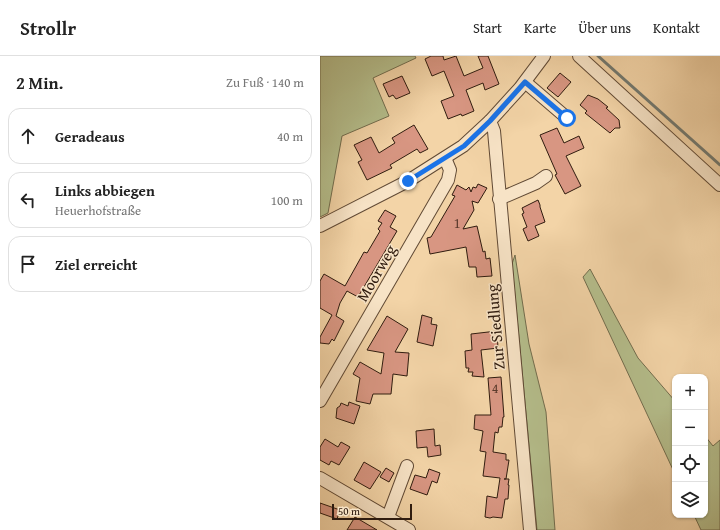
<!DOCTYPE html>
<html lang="de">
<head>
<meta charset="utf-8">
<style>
  :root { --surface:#fff; --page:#f2f2f2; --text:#222; --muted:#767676; --line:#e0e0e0 }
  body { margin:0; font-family:"Gentium Book Plus",serif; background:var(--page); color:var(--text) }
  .controls { position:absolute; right:12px; bottom:12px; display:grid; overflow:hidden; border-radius:8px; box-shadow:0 1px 3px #0004 }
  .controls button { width:36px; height:36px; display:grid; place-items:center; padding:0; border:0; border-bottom:1px solid var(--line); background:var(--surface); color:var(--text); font:20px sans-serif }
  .scale { position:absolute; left:12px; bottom:10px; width:80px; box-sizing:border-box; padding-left:4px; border:2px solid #301c0f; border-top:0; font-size:11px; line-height:14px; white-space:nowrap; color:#301c0f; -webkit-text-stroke:3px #f7e3c6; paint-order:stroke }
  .stop { position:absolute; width:12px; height:12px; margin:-9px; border:3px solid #1a73e8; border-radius:50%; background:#fff }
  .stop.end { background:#1a73e8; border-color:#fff; box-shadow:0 1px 4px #0008 }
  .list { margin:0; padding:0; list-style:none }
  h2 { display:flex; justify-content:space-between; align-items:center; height:52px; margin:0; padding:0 16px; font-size:17px }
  h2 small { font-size:13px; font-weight:400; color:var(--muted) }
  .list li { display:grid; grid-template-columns:26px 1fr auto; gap:12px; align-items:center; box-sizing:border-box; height:56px; margin:0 8px 8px; padding:0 8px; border:1px solid var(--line); border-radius:12px }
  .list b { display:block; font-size:15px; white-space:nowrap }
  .list p { margin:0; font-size:13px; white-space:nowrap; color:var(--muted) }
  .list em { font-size:13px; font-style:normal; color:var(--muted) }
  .icon { flex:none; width:22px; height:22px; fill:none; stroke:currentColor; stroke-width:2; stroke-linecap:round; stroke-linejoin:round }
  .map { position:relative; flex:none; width:400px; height:474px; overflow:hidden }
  header { display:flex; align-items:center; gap:24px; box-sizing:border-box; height:56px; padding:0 20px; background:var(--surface); border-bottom:1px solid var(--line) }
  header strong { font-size:19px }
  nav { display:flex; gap:22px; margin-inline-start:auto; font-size:14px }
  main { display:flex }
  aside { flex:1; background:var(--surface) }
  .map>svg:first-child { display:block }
  .green { fill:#b5be8c; stroke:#726d4e }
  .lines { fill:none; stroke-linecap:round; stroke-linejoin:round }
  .stream { stroke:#727970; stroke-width:3 }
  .building { fill:#d89682; stroke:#301c0f }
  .minor-casing { stroke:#614a35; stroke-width:14 }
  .minor { stroke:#f7e3c6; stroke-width:12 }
  .route { stroke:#1a73e8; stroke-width:5 }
  .labels { text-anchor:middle; stroke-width:3; stroke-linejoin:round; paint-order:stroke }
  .number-label { font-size:14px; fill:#5a3a2c }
  .street-label { font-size:16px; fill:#301c0f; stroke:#f7e3c6 }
</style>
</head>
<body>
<header>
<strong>Strollr</strong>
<nav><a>Start</a><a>Karte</a><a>Über uns</a><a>Kontakt</a></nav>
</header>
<main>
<aside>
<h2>2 Min.<small>Zu Fuß · 140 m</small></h2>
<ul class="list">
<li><svg class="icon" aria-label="ahead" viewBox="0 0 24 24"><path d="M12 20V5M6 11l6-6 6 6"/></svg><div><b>Geradeaus</b></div><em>40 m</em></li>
<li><svg class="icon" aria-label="left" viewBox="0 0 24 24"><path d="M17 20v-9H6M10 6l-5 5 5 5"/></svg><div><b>Links abbiegen</b><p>Heuerhofstraße</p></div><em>100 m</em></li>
<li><svg class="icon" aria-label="arrive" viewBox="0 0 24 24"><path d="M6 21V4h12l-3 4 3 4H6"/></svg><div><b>Ziel erreicht</b></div></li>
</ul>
</aside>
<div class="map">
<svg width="400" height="474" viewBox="0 0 400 474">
  <rect width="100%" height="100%" fill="#f3d4a7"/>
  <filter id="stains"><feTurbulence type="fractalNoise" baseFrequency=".005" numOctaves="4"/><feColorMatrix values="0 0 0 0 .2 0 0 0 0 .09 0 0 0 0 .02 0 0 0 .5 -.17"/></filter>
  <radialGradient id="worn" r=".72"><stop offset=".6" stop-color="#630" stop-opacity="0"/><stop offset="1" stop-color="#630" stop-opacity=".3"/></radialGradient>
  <g class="green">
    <path d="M0 0H95L96 2 53 22 69 60 22 80 8 157 0 161Z"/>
    <path d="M195 199 209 288 226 356 235 474H217L192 208Z"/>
    <path d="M270 213 318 302 355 345V418L263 221Z"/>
    <path d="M385 380 393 390 400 384V474H381L374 459H385Z"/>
  </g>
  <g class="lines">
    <path class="stream" d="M278 0 400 109"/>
  </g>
  <g class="building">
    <path d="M111 0H123L124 4 136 0 144 20 163 12 158 0H168L179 28 165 34 163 27 146 34 154 55 142 60 141 58 128 63 121 45 134 40 124 15 112 20 105 3Z"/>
    <path d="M240 17 251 26 238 41 227 32Z"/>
    <path d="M82 20 90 37 76 43 73 39 69 41 63 28Z"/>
    <path d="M268 39 278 43 288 51 286 52 299 64 300 72H295L290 77 265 57 267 55 260 49Z"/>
    <path d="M94 69 108 93 100 97 97 93 70 109 72 112 47 124 38 106 42 104 34 89 51 81 59 97 75 87 72 82Z"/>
    <path d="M237 72 244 87 259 80 264 92 246 100 261 130 245 138 235 119 237 118 220 79Z"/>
    <path d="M158 128 167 132 158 147 152 145 154 154 143 173 157 170 163 196 165 195 166 203 170 202 172 220 157 221 156 211H149L146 191 110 198 107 182 111 181 135 140 132 139 137 129 146 134 149 131 151 136 153 131 156 132Z"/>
    <path d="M218 144 220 149V151L225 166 215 170 219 180 208 185 203 173 207 171 202 158 204 157 202 152Z"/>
    <path d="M65 154 76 160 70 171 77 175 38 241 27 235 20 247 16 260 24 265 14 285 12 283 9 288 0 287V281L12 259 0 252V225L4 218 25 230 44 196 47 197 60 175 58 173 62 167 58 165Z"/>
    <path d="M102 259 112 262 111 268 117 269 113 290 97 286Z"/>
    <path d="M67 260 88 273 75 296 89 297 87 320 73 318 71 338H53L50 348 36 345 40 322 33 318 40 306 61 318 64 297 47 294Z"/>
    <path d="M177 275 178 292 161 294 164 321 152 320 153 316H148L149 312H146L145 295 152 294 151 278Z"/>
    <path d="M181 321 184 361H183L182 371H179L178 377 175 376 173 396 186 398V404H189L186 423H184H189L188 429H189L188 443H185L182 462 173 461 170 462 165 461 167 440 177 442 180 422 163 420 166 396 160 395 163 375 154 373 155 359H171L168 322Z"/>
    <path d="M29 346 40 350 34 368 16 362 17 352 20 350 21 347 28 350Z"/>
    <path d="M114 373 115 390 120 389 121 399 108 401 107 391 97 392 96 375Z"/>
    <path d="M5 383 18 391 21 386 30 391 19 409 11 405 9 409 0 404V391Z"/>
    <path d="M44 406 61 416 50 433 34 424Z"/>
    <path d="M66 412 74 417 69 426 60 421Z"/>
    <path d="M109 413 120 417 117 427 112 425 107 439 90 433 95 419 106 422Z"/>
    <path d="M0 447 20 454 17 463 0 457Z"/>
    <path d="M35 461 57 474H27Z"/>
  </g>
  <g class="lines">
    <defs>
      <g id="minor">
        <path d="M259 0 400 129"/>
        <path d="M205 26 247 62"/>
        <path d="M170 65 174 75 210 474"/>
        <path d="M179 143 216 127 226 120"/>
        <path d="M0 170 88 125 143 90 170 65 200 32 224 0"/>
        <path d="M0 345 128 124 130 114 125 102"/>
        <path d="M0 422 89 474"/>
        <path d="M68 461 87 410"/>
      </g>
    </defs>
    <use href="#minor" class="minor-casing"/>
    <use href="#minor" class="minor"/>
  </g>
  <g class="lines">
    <path class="route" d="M88 125 144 90 170 65 205 26 247 62"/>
  </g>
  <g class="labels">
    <g class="number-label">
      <text x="137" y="172">1</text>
      <text x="175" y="337">4</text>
    </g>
    <g class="street-label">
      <text transform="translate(56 217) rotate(-60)" y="6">Moorweg</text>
      <text transform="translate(175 271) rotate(-95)" y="6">Zur Siedlung</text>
    </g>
  </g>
  <rect width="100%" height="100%" filter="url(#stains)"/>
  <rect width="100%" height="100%" fill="url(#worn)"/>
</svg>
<div class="controls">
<button>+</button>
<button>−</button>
<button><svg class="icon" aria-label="locate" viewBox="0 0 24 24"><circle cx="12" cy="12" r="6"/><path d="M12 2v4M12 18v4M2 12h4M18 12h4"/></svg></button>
<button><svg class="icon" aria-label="layers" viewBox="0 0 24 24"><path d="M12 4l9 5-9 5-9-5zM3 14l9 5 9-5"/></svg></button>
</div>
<div class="scale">50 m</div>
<div class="stop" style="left:247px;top:62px"></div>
<div class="stop end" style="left:88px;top:125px"></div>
</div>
</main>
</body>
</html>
